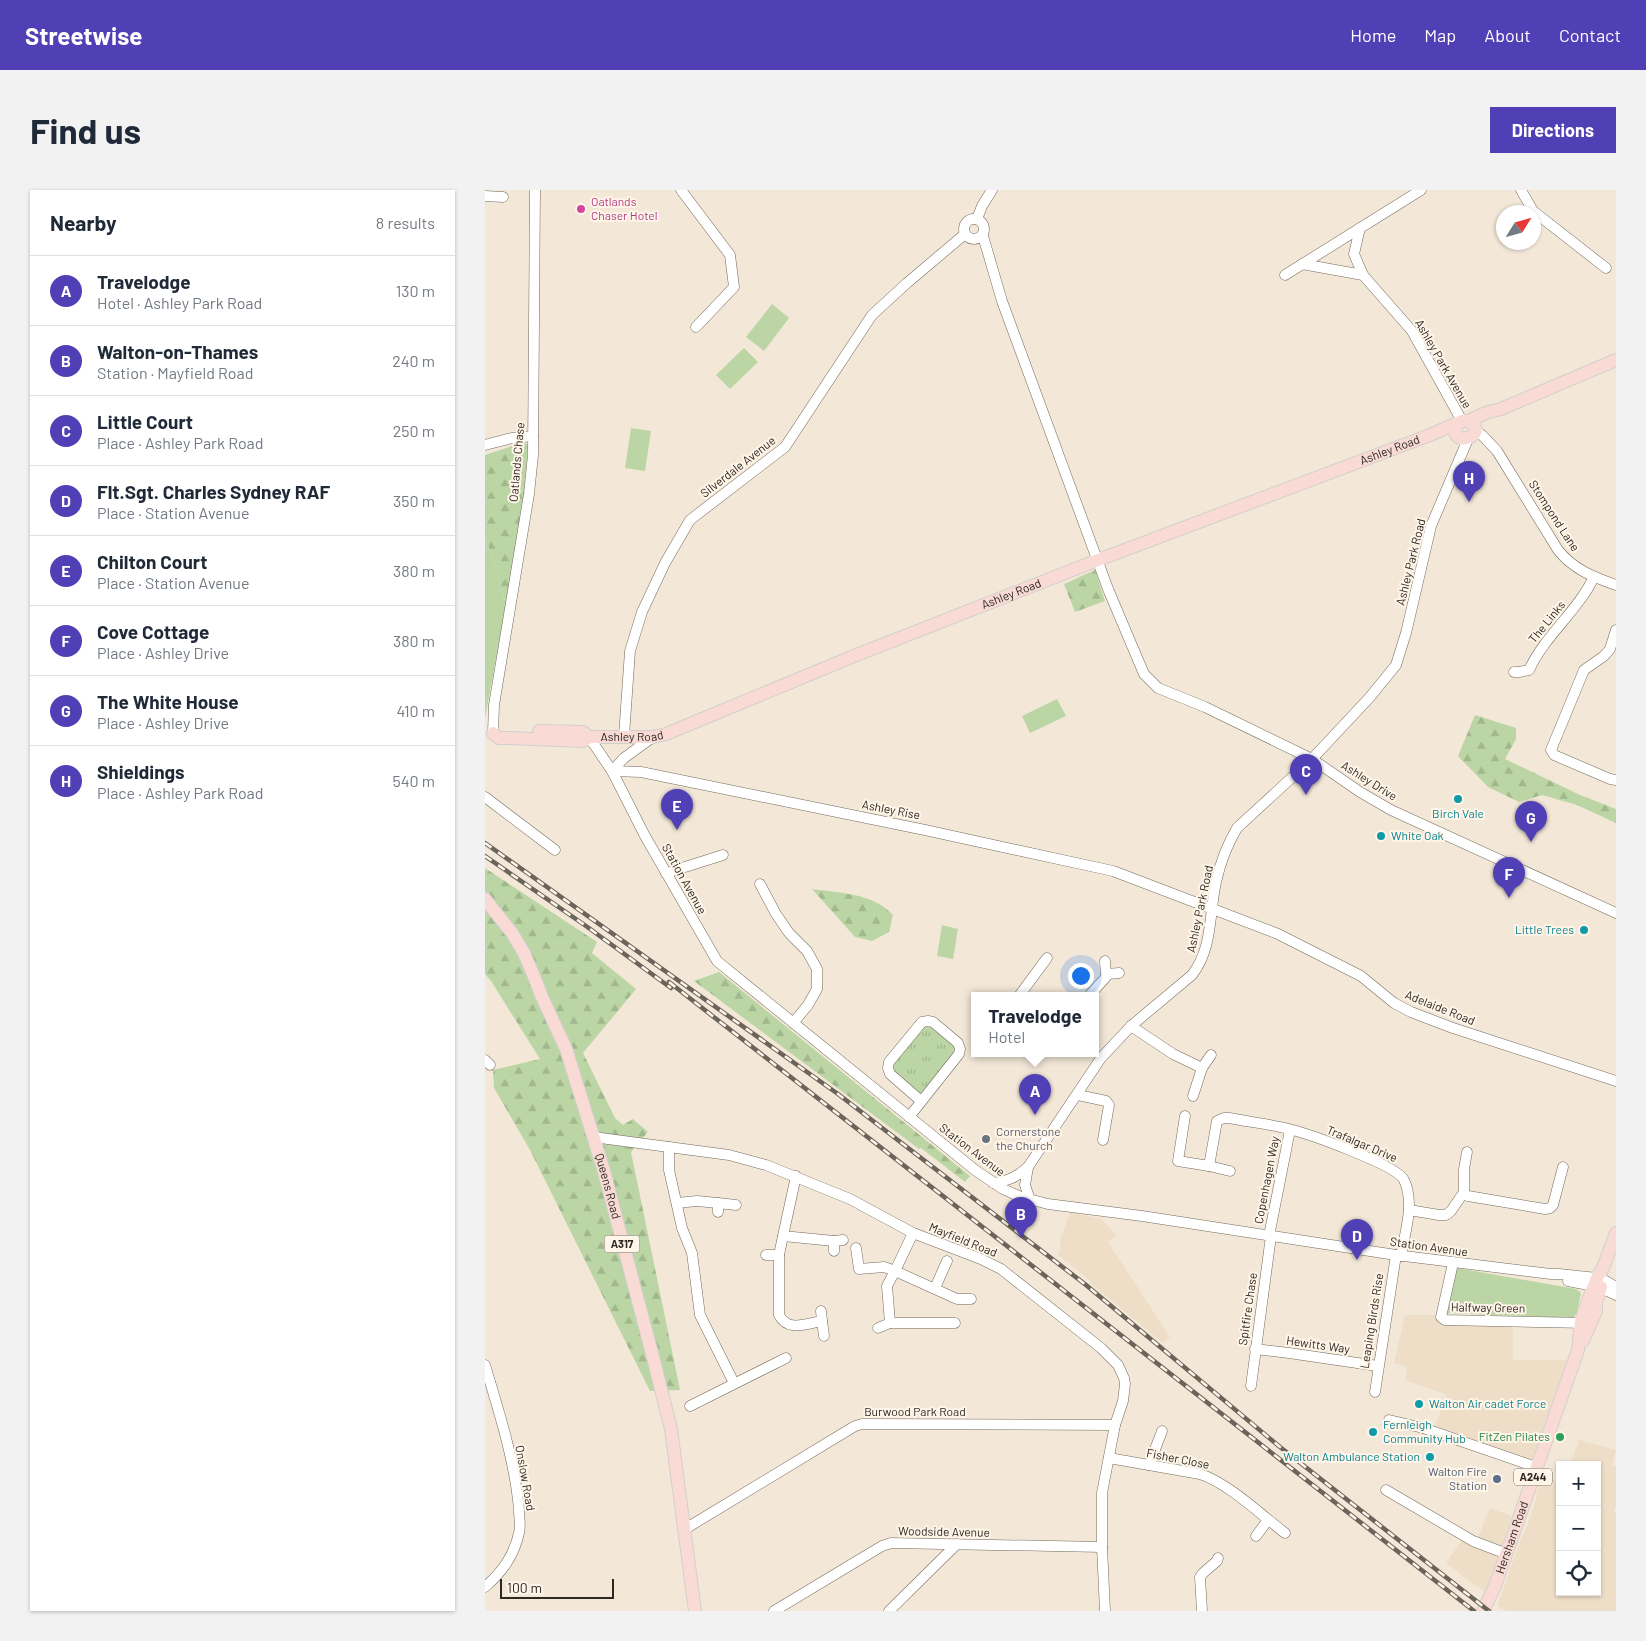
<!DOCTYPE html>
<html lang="en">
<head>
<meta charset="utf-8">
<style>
  :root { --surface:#fff; --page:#f2f2f3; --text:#1f2937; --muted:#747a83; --line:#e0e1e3; --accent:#513fb6 }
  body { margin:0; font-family:Barlow,sans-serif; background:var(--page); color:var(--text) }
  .controls { position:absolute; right:15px; bottom:15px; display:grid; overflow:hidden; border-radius:0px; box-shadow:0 1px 4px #0004 }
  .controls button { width:45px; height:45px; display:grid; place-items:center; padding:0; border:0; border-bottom:1px solid var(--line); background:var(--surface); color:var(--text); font:25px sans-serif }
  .compass { position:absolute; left:1011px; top:15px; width:45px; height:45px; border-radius:50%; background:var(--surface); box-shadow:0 1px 4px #0004; rotate:53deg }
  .scale { position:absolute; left:15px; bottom:12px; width:114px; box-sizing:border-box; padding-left:5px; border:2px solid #2c2822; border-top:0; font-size:14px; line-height:18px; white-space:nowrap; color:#2c2822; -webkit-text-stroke:4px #fff5e8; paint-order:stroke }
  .you { position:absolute; left:595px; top:785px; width:18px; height:18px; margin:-12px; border:4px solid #fff; border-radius:50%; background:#1a73e8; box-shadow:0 0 0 8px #1a73e833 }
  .badge { display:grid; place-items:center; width:32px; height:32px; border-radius:50%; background:var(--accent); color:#fff; font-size:16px; font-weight:700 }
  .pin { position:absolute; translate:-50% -41px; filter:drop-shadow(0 1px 2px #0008) }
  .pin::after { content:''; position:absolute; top:26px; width:18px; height:15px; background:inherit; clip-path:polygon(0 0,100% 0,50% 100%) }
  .popup { position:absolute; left:486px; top:802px; width:128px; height:65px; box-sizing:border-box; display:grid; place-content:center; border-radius:0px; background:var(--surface); filter:drop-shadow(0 1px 4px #0005); font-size:16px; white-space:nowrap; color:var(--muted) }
  .popup b { font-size:19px; color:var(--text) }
  .popup::after { content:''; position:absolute; left:50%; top:100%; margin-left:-10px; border:10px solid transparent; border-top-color:var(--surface) }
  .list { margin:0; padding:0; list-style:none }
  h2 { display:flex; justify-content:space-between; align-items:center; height:65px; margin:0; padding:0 20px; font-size:21px }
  h2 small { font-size:16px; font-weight:400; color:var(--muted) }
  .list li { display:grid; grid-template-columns:32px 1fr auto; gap:15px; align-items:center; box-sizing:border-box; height:70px; padding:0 20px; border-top:1px solid var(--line) }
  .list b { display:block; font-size:19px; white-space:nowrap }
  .list p { margin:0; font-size:16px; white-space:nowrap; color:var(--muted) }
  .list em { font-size:16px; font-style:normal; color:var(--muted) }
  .icon { flex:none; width:28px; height:28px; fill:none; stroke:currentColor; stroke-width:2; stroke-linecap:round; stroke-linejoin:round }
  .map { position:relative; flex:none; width:1131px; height:1421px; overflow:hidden; border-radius:0px }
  header { display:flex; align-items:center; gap:30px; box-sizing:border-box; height:70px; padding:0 25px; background:var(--accent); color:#fff }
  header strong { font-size:24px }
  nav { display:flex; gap:28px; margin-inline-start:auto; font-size:18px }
  .intro { display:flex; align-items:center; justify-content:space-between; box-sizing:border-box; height:120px; padding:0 30px }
  h1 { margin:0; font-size:35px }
  .button { padding:12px 22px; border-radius:0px; background:var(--accent); color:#fff; font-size:18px; font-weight:700 }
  main { display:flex; gap:30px; padding:0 30px }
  aside { flex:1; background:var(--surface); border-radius:0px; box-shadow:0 1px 4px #0004 }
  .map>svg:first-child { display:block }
  .built { fill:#eedec7 }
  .grass { fill:url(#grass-tufts) }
  .forest { fill:url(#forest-firs) }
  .park { fill:#bbd6a4 }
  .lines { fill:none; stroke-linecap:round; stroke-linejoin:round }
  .minor-casing { stroke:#73695b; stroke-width:11 }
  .major-casing { stroke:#d1d0ce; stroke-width:14 }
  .minor { stroke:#fff; stroke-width:10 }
  .major { stroke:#f9dad4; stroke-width:12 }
  .rail-casing { stroke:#6b645b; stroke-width:4.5 }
  .rail { stroke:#fff5e8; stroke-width:2.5; stroke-dasharray:8; stroke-linecap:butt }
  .hotel-dot { fill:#d1479c; stroke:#fff5e8; stroke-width:2 }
  .culture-dot { fill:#0f9aa8; stroke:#fff5e8; stroke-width:2 }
  .worship-dot { fill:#6b7280; stroke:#fff5e8; stroke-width:2 }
  .leisure-dot { fill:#2e9e5b; stroke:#fff5e8; stroke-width:2 }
  .service-dot { fill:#5c6f8a; stroke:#fff5e8; stroke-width:2 }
  .labels { text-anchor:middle; stroke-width:4; stroke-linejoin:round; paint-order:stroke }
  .shield { fill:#fff5e8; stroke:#6b665d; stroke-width:1 }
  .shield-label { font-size:11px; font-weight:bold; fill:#2c2822 }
  .hotel-label { font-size:12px; fill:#b23c85; stroke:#fff5e8; text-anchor:start }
  .street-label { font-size:12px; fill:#2c2822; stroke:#fff5e8 }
  .culture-label { font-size:12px; fill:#0d838f; stroke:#fff5e8; text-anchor:start }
  .worship-label { font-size:12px; fill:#5b616d; stroke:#fff5e8; text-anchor:start }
  .leisure-label { font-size:12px; fill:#27864d; stroke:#fff5e8; text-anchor:end }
  .service-label { font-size:12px; fill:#4e5e75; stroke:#fff5e8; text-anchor:end }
</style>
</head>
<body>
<header>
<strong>Streetwise</strong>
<nav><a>Home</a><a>Map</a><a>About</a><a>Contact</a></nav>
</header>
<div class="intro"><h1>Find us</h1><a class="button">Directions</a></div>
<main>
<aside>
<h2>Nearby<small>8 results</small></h2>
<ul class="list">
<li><span class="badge">A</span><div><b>Travelodge</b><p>Hotel · Ashley Park Road</p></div><em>130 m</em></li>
<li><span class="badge">B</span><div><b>Walton-on-Thames</b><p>Station · Mayfield Road</p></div><em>240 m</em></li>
<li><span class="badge">C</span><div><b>Little Court</b><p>Place · Ashley Park Road</p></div><em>250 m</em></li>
<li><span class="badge">D</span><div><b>Flt.Sgt. Charles Sydney RAF</b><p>Place · Station Avenue</p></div><em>350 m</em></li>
<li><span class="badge">E</span><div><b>Chilton Court</b><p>Place · Station Avenue</p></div><em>380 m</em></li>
<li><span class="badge">F</span><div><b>Cove Cottage</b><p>Place · Ashley Drive</p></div><em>380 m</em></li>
<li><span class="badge">G</span><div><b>The White House</b><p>Place · Ashley Drive</p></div><em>410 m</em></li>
<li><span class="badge">H</span><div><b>Shieldings</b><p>Place · Ashley Park Road</p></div><em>540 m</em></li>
</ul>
</aside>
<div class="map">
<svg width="1131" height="1421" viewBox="0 0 1131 1421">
  <defs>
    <pattern id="grass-tufts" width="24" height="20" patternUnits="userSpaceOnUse" patternTransform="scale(1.25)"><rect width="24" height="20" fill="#bbd6a4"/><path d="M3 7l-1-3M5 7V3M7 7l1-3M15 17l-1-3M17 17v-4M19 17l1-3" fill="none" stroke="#a1b88d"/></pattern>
    <pattern id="forest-firs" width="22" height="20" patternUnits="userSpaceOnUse" patternTransform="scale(1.25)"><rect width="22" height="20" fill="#bbd6a4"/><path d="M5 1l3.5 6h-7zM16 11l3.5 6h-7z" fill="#a1b88d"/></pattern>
  </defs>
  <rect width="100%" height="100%" fill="#f3e8d8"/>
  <g class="built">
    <path d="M585 1022 616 1029 632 1045 623 1052 685 1147 678 1153 605 1093 606 1091 572 1064 576 1059 575 1050Z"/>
    <path d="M920 1125H951L1028 1135V1170H1082L1047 1270 950 1236 962 1205 920 1190 922 1177 909 1173Z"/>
    <path d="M1094 1250 1131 1260 1127 1276 1131 1277V1315L1129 1322H1131V1421H1021L1012 1416 1037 1346 1041 1340 1051 1309 1055 1286 1075 1292V1402H1112V1275H1085Z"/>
    <path d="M1005 1318 1026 1326 1001 1403 961 1373 977 1350H992Z"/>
  </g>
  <path class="grass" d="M442 833 473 858 438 903H433L407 883V872Z"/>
  <g class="forest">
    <path d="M39 252 43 255 37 330 21 414 0 346V265Z"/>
    <path d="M610 380 620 411 590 422 579 394Z"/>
    <path d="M990 525 1031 538V549L1020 569 1095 605 1131 619V633L1092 615 1057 605 1034 612 1003 597 973 566Z"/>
    <path d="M0 678 112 752 107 763 151 799 98 863 130 928 138 935 148 929 163 942 146 962 195 1200 165 1201 45 960 9 898 8 880 55 869 6 791 0 784Z"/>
    <path d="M327 699C355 703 388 703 408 725L404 742 387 751 370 747Z"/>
    <path d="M234 782 485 986 480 992 436 958 434 959 209 791Z"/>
  </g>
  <g class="park">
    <path d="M287 114 304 128 279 161 261 147Z"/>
    <path d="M259 158 273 172 245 199 231 185Z"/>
    <path d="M146 238 166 241 160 281 140 278Z"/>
    <path d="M0 346 21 414 0 528Z"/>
    <path d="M572 509 581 526 545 543 537 526Z"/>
    <path d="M457 735 473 739 468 769 452 766Z"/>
    <path d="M972 1078 1091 1099 1096 1103 1092 1123 1088 1128 961 1123Z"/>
  </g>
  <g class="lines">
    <defs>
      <g id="minor">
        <path d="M196 0 245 65 249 97 211 137"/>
        <path d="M1036 0 1048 21 1121 78"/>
        <path d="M0 6 18 7"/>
        <circle cx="489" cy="39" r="10"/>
        <path d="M492 29 497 16 507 0"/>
        <path d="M875 38 869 64 878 85"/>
        <path d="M498 46 517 111 623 399 659 484 673 498 720 517 827 569 875 602 906 620 1131 723"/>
        <path d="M817 74 878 85 927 141 977 231"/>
        <path d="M800 85 936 0"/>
        <path d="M990 241 997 245 1012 261 1073 360C1088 379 1108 387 1131 395"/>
        <path d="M0 255 27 248 48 246"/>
        <path d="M1131 440 1125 459 1119 466 1099 480 1066 560 1069 565 1125 589 1131 590"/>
        <path d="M1029 482H1034L1044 480C1061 444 1092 422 1109 387"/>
        <path d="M8 543 9 515 44 304 48 265 50 0"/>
        <path d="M139 546 145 461 157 422 180 373 205 330 300 257 387 125 422 93 480 44"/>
        <path d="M104 547 127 581 160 646 232 771 490 980 518 999 536 1007 563 1014 657 1026 911 1065 1066 1084H1074L1112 1088"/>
        <path d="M127 581 156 582 440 640 628 681 793 744 876 786 909 813 926 822 968 838 1131 891"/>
        <path d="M127 581 139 568 168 547"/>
        <path d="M0 607 70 660"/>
        <path d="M181 683 238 665"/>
        <path d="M275 694 291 724 304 743 322 761 332 779V799L323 815 308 833"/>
        <path d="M622 784 634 783"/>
        <path d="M534 806 562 768"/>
        <path d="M604 806 621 787 620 771"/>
        <path d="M646 836 688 864 717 878"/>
        <path d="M0 870 5 875"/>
        <path d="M593 905 621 911 624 915 618 950"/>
        <path d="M708 906 717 878 726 865"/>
        <path d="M700 926 693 971 724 976 732 931 739 928H744C764 932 785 934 804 939 824 944 912 975 919 990 930 1013 920 1042 916 1066"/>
        <path d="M424 927 474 864 475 859 473 853 448 832 443 831 437 832 404 872 403 878 405 884 436 911"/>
        <path d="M108 947 244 965 281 975 365 1009 428 1043 496 1069 516 1079 616 1158 633 1175 639 1188 640 1194 638 1211 630 1235 617 1303V1357L620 1421"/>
        <path d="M184 957V980L197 1038 207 1063 215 1125 249 1193"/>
        <path d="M724 976 745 981"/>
        <path d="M543 977 540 995 545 1010"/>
        <path d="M311 986 298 1046 349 1051"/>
        <path d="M508 993C523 991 532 987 543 977L616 868 646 836 707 785C728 758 724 724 731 692 735 674 742 655 752 638L827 569 885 507 911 475 921 443 946 336 983 249"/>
        <path d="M978 1004 983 1006 1060 1019 1065 1018 1068 1015 1078 977"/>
        <path d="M192 1013 212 1011 233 1013"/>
        <path d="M924 1020 954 1025H961L966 1021 979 1002V979L982 962"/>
        <path d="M233 1022V1013L251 1015"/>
        <path d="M298 1046 294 1065V1125C303 1142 320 1134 337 1131L336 1121"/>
        <path d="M784 1046 805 940"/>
        <path d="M371 1058 374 1079 399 1077 410 1081 428 1043"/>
        <path d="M349 1061V1051L358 1050"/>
        <path d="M281 1065H294"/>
        <path d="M968 1073 956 1127 960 1130 1103 1133"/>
        <path d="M1119 1090 1131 1097"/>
        <path d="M1083 1091 1109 1096"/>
        <path d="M450 1098 462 1071"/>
        <path d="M1116 1098 1131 1105"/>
        <path d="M337 1131 339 1146"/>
        <path d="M405 1133 402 1096 410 1081 472 1109H486"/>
        <path d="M393 1138 405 1133H470"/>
        <path d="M770 1159 804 1163 893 1176"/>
        <path d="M0 1175C14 1222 30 1271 34 1320 34 1328 36 1336 34 1343 29 1366 17 1382 0 1397"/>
        <path d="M766 1196 786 1046"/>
        <path d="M890 1202 911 1065"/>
        <path d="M205 1216 301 1168"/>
        <path d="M904 1230 938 1238 1051 1277"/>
        <path d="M624 1268 715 1284C743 1293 775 1324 800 1343"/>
        <path d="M664 1275 677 1241"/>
        <path d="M901 1300 988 1351 1022 1364"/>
        <path d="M200 1339 370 1236 377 1234 630 1235"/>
        <path d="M771 1346 783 1330"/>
        <path d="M289 1421 397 1356 406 1353 617 1357"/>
        <path d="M404 1421 472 1354"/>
        <path d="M717 1421 715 1387 718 1383 732 1371 733 1368"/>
      </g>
      <g id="major">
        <path d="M973 233C959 260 1009 246 983 231"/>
        <path d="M54 541 98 542 104 547"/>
        <path id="s1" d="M8 543 14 548H24L98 551 104 547H168L181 544 369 466 613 370 945 245 977 231H983L1003 222 1016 219 1131 170"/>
        <path id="s2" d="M0 709 27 743 39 763 48 784 57 807 81 859 118 978 169 1171 186 1239 210 1421"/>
        <path d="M1098 1151 1111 1121V1112L1116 1097"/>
        <path id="s3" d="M998 1421 1010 1396 1093 1160 1096 1131 1103 1111 1112 1088 1118 1078 1131 1043"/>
      </g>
    </defs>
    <use href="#minor" class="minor-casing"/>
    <use href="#major" class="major-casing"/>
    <use href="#minor" class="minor"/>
    <use href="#major" class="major"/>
    <defs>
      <g id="rail">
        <path d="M0 653 353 904 601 1095 795 1257 1004 1421"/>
        <path d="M0 666 101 736 186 798"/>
        <path d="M184 792 989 1421"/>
      </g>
    </defs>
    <use href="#rail" class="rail-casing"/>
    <use href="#rail" class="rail"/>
  </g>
  <circle class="hotel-dot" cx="96" cy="19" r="5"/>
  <g class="culture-dot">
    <circle cx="973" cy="609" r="5"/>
    <circle cx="896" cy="646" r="5"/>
    <circle cx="1099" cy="740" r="5"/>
    <circle cx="934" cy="1214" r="5"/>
    <circle cx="888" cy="1242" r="5"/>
    <circle cx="945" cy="1267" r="5"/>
  </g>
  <circle class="worship-dot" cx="501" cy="949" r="5"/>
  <circle class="leisure-dot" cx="1075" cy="1247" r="5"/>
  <circle class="service-dot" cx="1012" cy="1289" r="5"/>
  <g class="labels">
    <g class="shield">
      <rect x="119.5" y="1045.5" width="35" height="17" rx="4"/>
      <rect x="1029" y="1278.5" width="38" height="17" rx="4"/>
    </g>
    <g class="shield-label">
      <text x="137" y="1058">A317</text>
      <text x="1048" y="1291">A244</text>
    </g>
    <g class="hotel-label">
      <text x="106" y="16">Oatlands<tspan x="106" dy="14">Chaser Hotel</tspan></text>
    </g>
    <g class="street-label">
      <text transform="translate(958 174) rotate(60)" y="4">Ashley Park Avenue</text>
      <text dy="4" stroke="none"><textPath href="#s1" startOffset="954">Ashley Road</textPath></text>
      <text transform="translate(32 272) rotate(-85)" y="4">Oatlands Chase</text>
      <text transform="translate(253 277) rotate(-38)" y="4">Silverdale Avenue</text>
      <text transform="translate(1069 326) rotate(57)" y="4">Stompond Lane</text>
      <text transform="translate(926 372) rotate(-76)" y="4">Ashley Park Road</text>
      <text dy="4" stroke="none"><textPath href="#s1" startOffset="549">Ashley Road</textPath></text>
      <text transform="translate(1062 432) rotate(-51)" y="4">The Links</text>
      <text dy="4" stroke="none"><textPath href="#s1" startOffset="142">Ashley Road</textPath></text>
      <text transform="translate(884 591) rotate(32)" y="4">Ashley Drive</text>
      <text transform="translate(406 620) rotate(11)" y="4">Ashley Rise</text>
      <text transform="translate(199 689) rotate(61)" y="4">Station Avenue</text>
      <text transform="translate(715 719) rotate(-78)" y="4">Ashley Park Road</text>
      <text transform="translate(955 818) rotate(22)" y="4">Adelaide Road</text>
      <text transform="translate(877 954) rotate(23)" y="4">Trafalgar Drive</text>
      <text transform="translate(487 960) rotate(37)" y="4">Station Avenue</text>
      <text transform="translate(782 990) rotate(-79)" y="4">Copenhagen Way</text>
      <text dy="4" stroke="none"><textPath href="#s2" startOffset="315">Queens Road</textPath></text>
      <text transform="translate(478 1050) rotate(22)" y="4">Mayfield Road</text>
      <text transform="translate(944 1057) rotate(8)" y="4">Station Avenue</text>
      <text transform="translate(1003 1118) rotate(1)" y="4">Halfway Green</text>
      <text transform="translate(763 1119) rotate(-82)" y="4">Spitfire Chase</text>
      <text transform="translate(887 1131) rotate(-81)" y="4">Leaping Birds Rise</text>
      <text transform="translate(833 1155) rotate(8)" y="4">Hewitts Way</text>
      <text x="430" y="1226">Burwood Park Road</text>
      <text transform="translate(693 1269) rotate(11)" y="4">Fisher Close</text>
      <text transform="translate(40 1288) rotate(80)" y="4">Onslow Road</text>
      <text transform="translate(459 1342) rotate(1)" y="4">Woodside Avenue</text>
      <text dy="4" stroke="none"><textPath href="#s3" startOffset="79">Hersham Road</textPath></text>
    </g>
    <g class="culture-label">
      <text x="973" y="628" text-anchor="middle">Birch Vale</text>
      <text x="906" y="650">White Oak</text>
      <text x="1089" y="744" text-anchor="end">Little Trees</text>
      <text x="944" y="1218">Walton Air cadet Force</text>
      <text x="898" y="1239">Fernleigh<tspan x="898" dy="14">Community Hub</tspan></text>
      <text x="935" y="1271" text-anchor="end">Walton Ambulance Station</text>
    </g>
    <g class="worship-label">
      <text x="511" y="946">Cornerstone<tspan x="511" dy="14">the Church</tspan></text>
    </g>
    <g class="leisure-label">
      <text x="1065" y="1251">FitZen Pilates</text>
    </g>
    <g class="service-label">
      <text x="1002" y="1286">Walton Fire<tspan x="1002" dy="14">Station</tspan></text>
    </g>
  </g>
</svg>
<div class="controls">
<button>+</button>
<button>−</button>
<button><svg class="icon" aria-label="locate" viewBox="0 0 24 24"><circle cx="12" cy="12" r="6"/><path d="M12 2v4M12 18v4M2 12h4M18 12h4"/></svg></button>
</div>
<svg class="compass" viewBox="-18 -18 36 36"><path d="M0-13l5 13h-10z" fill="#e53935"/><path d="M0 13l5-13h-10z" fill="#747a83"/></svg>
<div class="scale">100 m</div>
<div class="you"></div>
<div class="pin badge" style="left:550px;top:925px">A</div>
<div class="popup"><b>Travelodge</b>Hotel</div>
<div class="pin badge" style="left:536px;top:1048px">B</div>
<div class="pin badge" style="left:821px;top:605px">C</div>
<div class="pin badge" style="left:872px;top:1070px">D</div>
<div class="pin badge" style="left:192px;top:640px">E</div>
<div class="pin badge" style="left:1024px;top:708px">F</div>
<div class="pin badge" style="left:1046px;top:652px">G</div>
<div class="pin badge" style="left:984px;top:312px">H</div>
</div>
</main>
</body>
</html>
